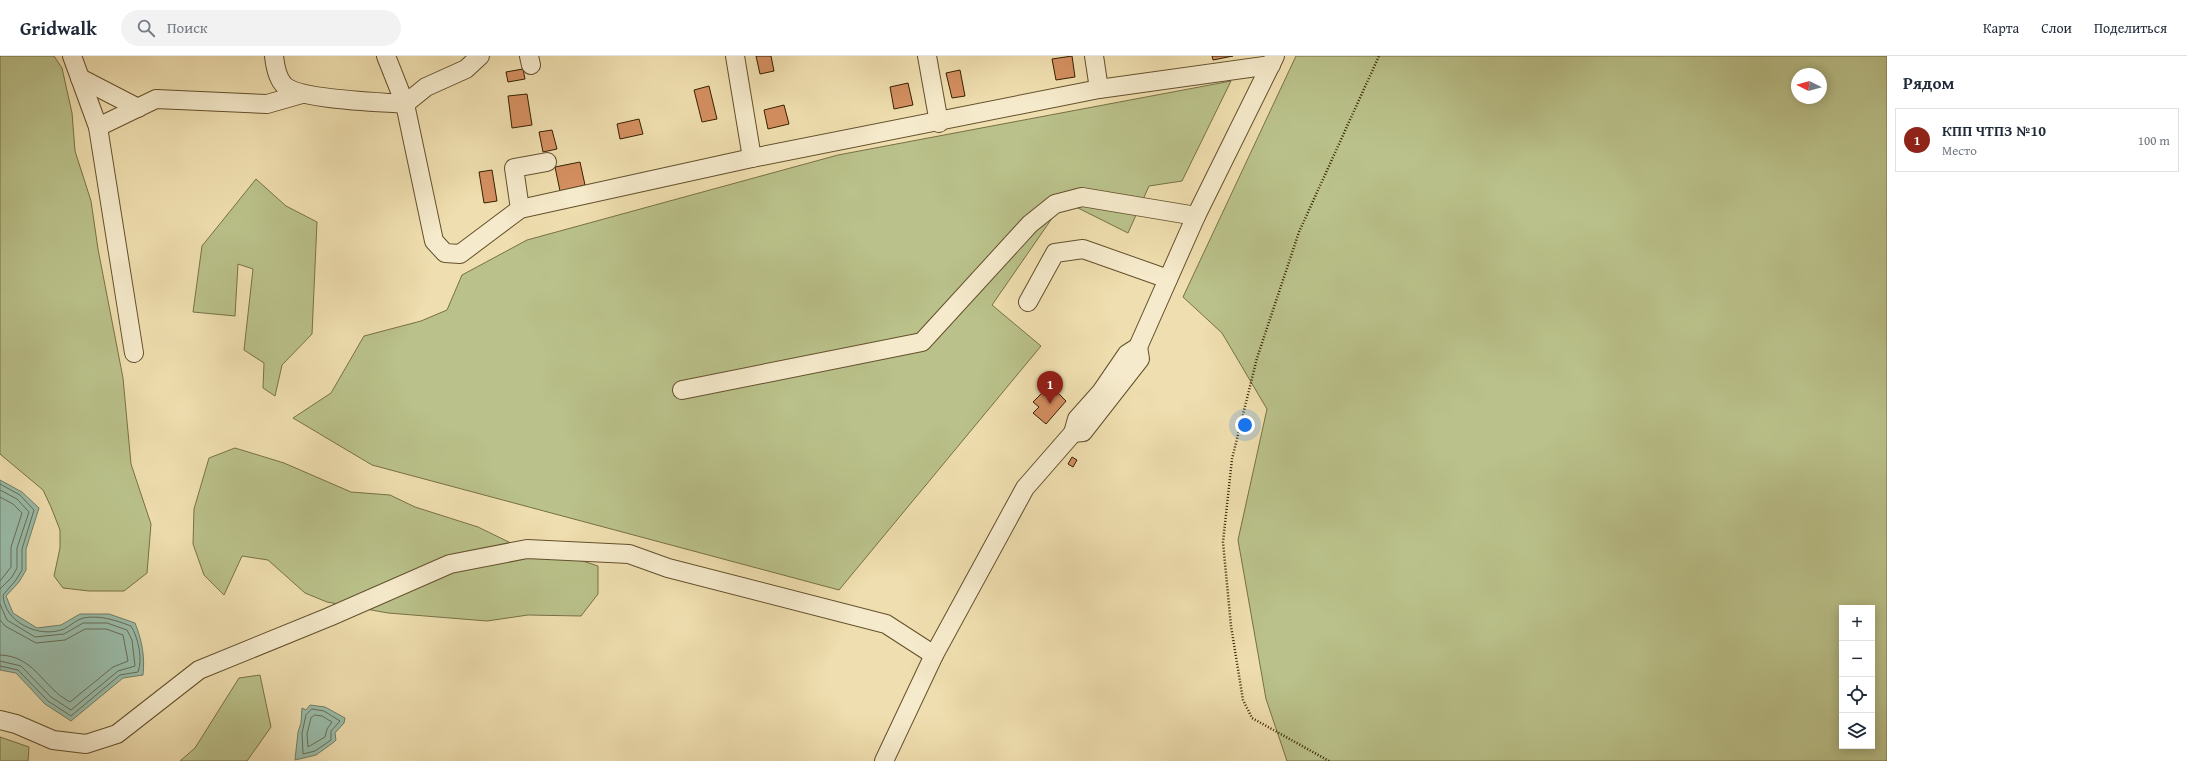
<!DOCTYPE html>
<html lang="ru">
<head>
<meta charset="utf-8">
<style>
  :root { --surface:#fff; --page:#f2f2f3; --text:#1f2937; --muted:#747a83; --line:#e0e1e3; --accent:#8f2418 }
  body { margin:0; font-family:"Gentium Book Plus",serif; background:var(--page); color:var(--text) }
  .controls { position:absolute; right:12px; bottom:12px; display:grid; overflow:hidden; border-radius:0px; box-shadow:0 2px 10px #0003 }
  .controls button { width:36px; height:36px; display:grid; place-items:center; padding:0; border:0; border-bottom:1px solid var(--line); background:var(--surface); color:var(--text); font:20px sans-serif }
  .compass { position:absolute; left:1791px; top:12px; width:36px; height:36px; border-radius:50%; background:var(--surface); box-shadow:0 2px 10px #0003; rotate:276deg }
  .you { position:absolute; left:1245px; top:369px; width:14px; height:14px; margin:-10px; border:3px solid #fff; border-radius:50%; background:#1a73e8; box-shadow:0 0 0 6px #1a73e833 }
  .badge { display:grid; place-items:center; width:26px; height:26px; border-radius:50%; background:var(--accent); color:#fff; font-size:13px; font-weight:700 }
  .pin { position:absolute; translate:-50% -33px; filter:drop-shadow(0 1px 2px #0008) }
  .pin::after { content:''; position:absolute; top:21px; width:14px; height:12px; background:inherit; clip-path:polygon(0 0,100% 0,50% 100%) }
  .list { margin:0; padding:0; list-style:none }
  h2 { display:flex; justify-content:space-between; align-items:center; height:52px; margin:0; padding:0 16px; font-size:17px }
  h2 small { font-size:13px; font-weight:400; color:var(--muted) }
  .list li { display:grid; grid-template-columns:26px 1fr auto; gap:12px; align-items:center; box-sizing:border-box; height:64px; margin:0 8px 8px; padding:0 8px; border:1px solid var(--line); border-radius:0px }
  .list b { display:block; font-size:15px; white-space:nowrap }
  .list p { margin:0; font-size:13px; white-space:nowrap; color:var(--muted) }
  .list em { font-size:13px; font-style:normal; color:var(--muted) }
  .icon { flex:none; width:22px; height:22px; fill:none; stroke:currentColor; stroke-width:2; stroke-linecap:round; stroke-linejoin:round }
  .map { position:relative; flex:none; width:1887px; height:705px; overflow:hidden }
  header { display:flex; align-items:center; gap:24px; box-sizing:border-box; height:56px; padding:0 20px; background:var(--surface); border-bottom:1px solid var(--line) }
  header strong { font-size:19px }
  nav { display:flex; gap:22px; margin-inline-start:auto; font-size:14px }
  .search { width:280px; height:36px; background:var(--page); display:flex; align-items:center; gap:10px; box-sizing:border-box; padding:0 14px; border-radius:22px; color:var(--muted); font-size:15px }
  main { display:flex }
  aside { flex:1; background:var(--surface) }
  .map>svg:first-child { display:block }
  .green { fill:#bac18a; stroke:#787046; fill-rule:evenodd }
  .water { fill:#9abcaa; stroke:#727e66 }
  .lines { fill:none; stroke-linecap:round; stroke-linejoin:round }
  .shore { stroke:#686e56; stroke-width:1 }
  .building { fill:#d48f60; stroke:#352001 }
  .minor-casing { stroke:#64502c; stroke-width:20 }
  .path { stroke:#352001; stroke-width:2.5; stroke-dasharray:1 2; stroke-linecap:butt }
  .minor { stroke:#f5eacb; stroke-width:18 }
</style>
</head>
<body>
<header>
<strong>Gridwalk</strong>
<div class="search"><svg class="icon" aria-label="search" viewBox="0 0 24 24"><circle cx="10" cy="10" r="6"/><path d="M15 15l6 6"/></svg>Поиск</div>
<nav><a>Карта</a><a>Слои</a><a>Поделиться</a></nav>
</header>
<main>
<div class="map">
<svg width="1887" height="705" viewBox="0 0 1887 705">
  <rect width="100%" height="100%" fill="#efdeaf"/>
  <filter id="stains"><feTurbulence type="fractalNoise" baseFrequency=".005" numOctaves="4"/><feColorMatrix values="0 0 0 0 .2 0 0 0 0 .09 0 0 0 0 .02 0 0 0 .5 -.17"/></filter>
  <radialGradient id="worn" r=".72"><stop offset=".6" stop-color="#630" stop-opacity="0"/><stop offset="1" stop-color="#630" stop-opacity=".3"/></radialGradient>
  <g class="green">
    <path d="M0 0H54L62 12 72 57 75 95 91 145 98 193 123 322 131 408 151 468 147 517 124 535H89L63 532 54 520 60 492V474L51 451 43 434 0 398Z"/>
    <path d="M1296 0H1887V705H1287L1266 643 1238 484 1267 353 1222 277 1183 241ZM1797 18H1821V42H1797ZM1842 552H1872V690H1842Z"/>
    <path d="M1231 25 1182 125 1149 130 1128 177 1064 145 992 249 1041 290 839 534 372 409 293 362 331 337 364 280 421 265 447 254 462 219 527 184 838 99Z"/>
    <path d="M256 123 286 150 317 166 312 278 282 309 275 340 263 332 264 307 244 294 253 213 238 208 235 260 193 256 202 190Z"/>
    <path d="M235 392 284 407 351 436 390 439 415 451 478 471 521 492 558 497 598 510V538L581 560 528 559 487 565 388 557 327 546 305 537 268 504 242 500 224 539 204 519 193 488 194 453 209 402Z"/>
    <path d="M260 619 271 671 247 705H180L195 692 239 622Z"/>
    <path d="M0 681 29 691 28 705H0Z"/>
  </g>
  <g class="water">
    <path d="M0 424 22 436 39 452 26 493V514L19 526 6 540 13 557 37 572 61 569 80 558H109L135 567C142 584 145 601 143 619L123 622 71 665 45 648 16 617 0 614Z"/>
    <path d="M310 649 325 651 345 662 344 667 335 677 336 684 334 686 316 699 295 704 298 676 301 667 302 652 306 654Z"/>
  </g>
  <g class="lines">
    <g class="shore">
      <path d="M0 428 20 439 34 454 22 493V514L16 524 3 539C4 566 39 583 64 573 70 570 76 564 83 562 100 559 115 564 131 570 138 581 143 603 138 616L120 619 71 660 48 645 18 614 0 610"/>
      <path d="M0 434 17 443 29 456 17 492V512L12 521 0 533"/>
      <path d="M0 441 13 448 22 457 11 491V511L0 525"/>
      <path d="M0 548 7 564 35 581 64 578 83 567H107L127 574 132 584 135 610 118 615 71 654 51 641 21 610 0 605"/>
      <path d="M0 564 5 570 36 587 65 584 85 573H106L123 579 128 605 113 611 70 646C42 631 35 600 0 599"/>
      <path d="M312 653 324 655 340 665 331 675V684L315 695 303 698 302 677 306 659Z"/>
      <path d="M315 659 322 660 332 666 327 673 325 681 308 691 307 678 311 662Z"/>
    </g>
  </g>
  <g class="building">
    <path d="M756 0H771L774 15 760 18Z"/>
    <path d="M1072 0 1075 21 1056 24 1052 3Z"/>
    <path d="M1212 0H1233L1213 4Z"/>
    <path d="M523 13 525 23 508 26 506 16Z"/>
    <path d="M960 14 965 40 952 42 946 17Z"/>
    <path d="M908 27 913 49 894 53 890 31Z"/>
    <path d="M709 30 717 63 702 66 694 34Z"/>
    <path d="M527 38 532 69 512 72 508 40Z"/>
    <path d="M784 49 789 68 768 73 764 54Z"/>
    <path d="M639 63 643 78 620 83 617 68Z"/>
    <path d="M552 74 557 93 543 96 539 76Z"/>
    <path d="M580 106 585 129 560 135 555 111Z"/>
    <path d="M492 114 497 145 484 147 479 116Z"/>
    <path d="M1053 332 1066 345 1046 368 1033 357 1039 351 1033 346 1042 337 1046 340Z"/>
    <path d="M1072 401 1077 404 1073 411 1068 408Z"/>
  </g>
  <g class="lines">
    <defs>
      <g id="minor">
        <path d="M72 0 98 71 134 297"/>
        <path d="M274 0C275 9 277 22 284 29 298 44 382 46 405 48L434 185 445 197 460 198 520 153 752 102 1099 33 1271 9"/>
        <path d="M386 0 405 48 426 31 466 13 480 0"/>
        <path d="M529 0 531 9"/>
        <path d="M735 0 752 102"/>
        <path d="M927 0 939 67"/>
        <path d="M1094 0 1099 33"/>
        <path d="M80 22 138 52"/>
        <path d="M98 71 156 43 267 48 302 38"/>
        <path d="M520 153 514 112 547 106"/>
        <path d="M1028 246 1055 197 1083 193 1168 223"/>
        <path d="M1138 291 1196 160 1275 0"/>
        <path d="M1138 291 1140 303 1083 376 1073 377 1077 363 1101 336 1127 298Z"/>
        <path d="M682 334 922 286 1030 168 1055 148 1082 141 1196 160"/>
        <path d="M0 664 16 668 53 684 86 688 117 678 199 614 329 561 450 508 527 493 629 498 668 512 886 568 934 599"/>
        <path d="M884 705 934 599 1025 432 1073 377"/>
      </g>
    </defs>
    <use href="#minor" class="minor-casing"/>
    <path class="path" d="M1329 705 1252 662 1243 644 1231 570 1223 486 1232 403 1257 302 1299 176 1379 0"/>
    <use href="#minor" class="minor"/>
  </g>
  <rect width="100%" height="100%" filter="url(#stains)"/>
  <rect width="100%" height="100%" fill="url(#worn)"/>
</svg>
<div class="controls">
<button>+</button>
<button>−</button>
<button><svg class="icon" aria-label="locate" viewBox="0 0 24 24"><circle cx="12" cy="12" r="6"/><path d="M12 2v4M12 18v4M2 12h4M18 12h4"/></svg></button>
<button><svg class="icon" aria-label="layers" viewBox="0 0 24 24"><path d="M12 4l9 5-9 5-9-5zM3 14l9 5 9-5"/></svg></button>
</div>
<svg class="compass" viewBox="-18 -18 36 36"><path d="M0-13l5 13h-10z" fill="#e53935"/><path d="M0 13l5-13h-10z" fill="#747a83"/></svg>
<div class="you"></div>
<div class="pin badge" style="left:1050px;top:348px">1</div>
</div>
<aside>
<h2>Рядом<small></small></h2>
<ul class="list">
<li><span class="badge">1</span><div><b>КПП ЧТПЗ №10</b><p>Место</p></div><em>100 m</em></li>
</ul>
</aside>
</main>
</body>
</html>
